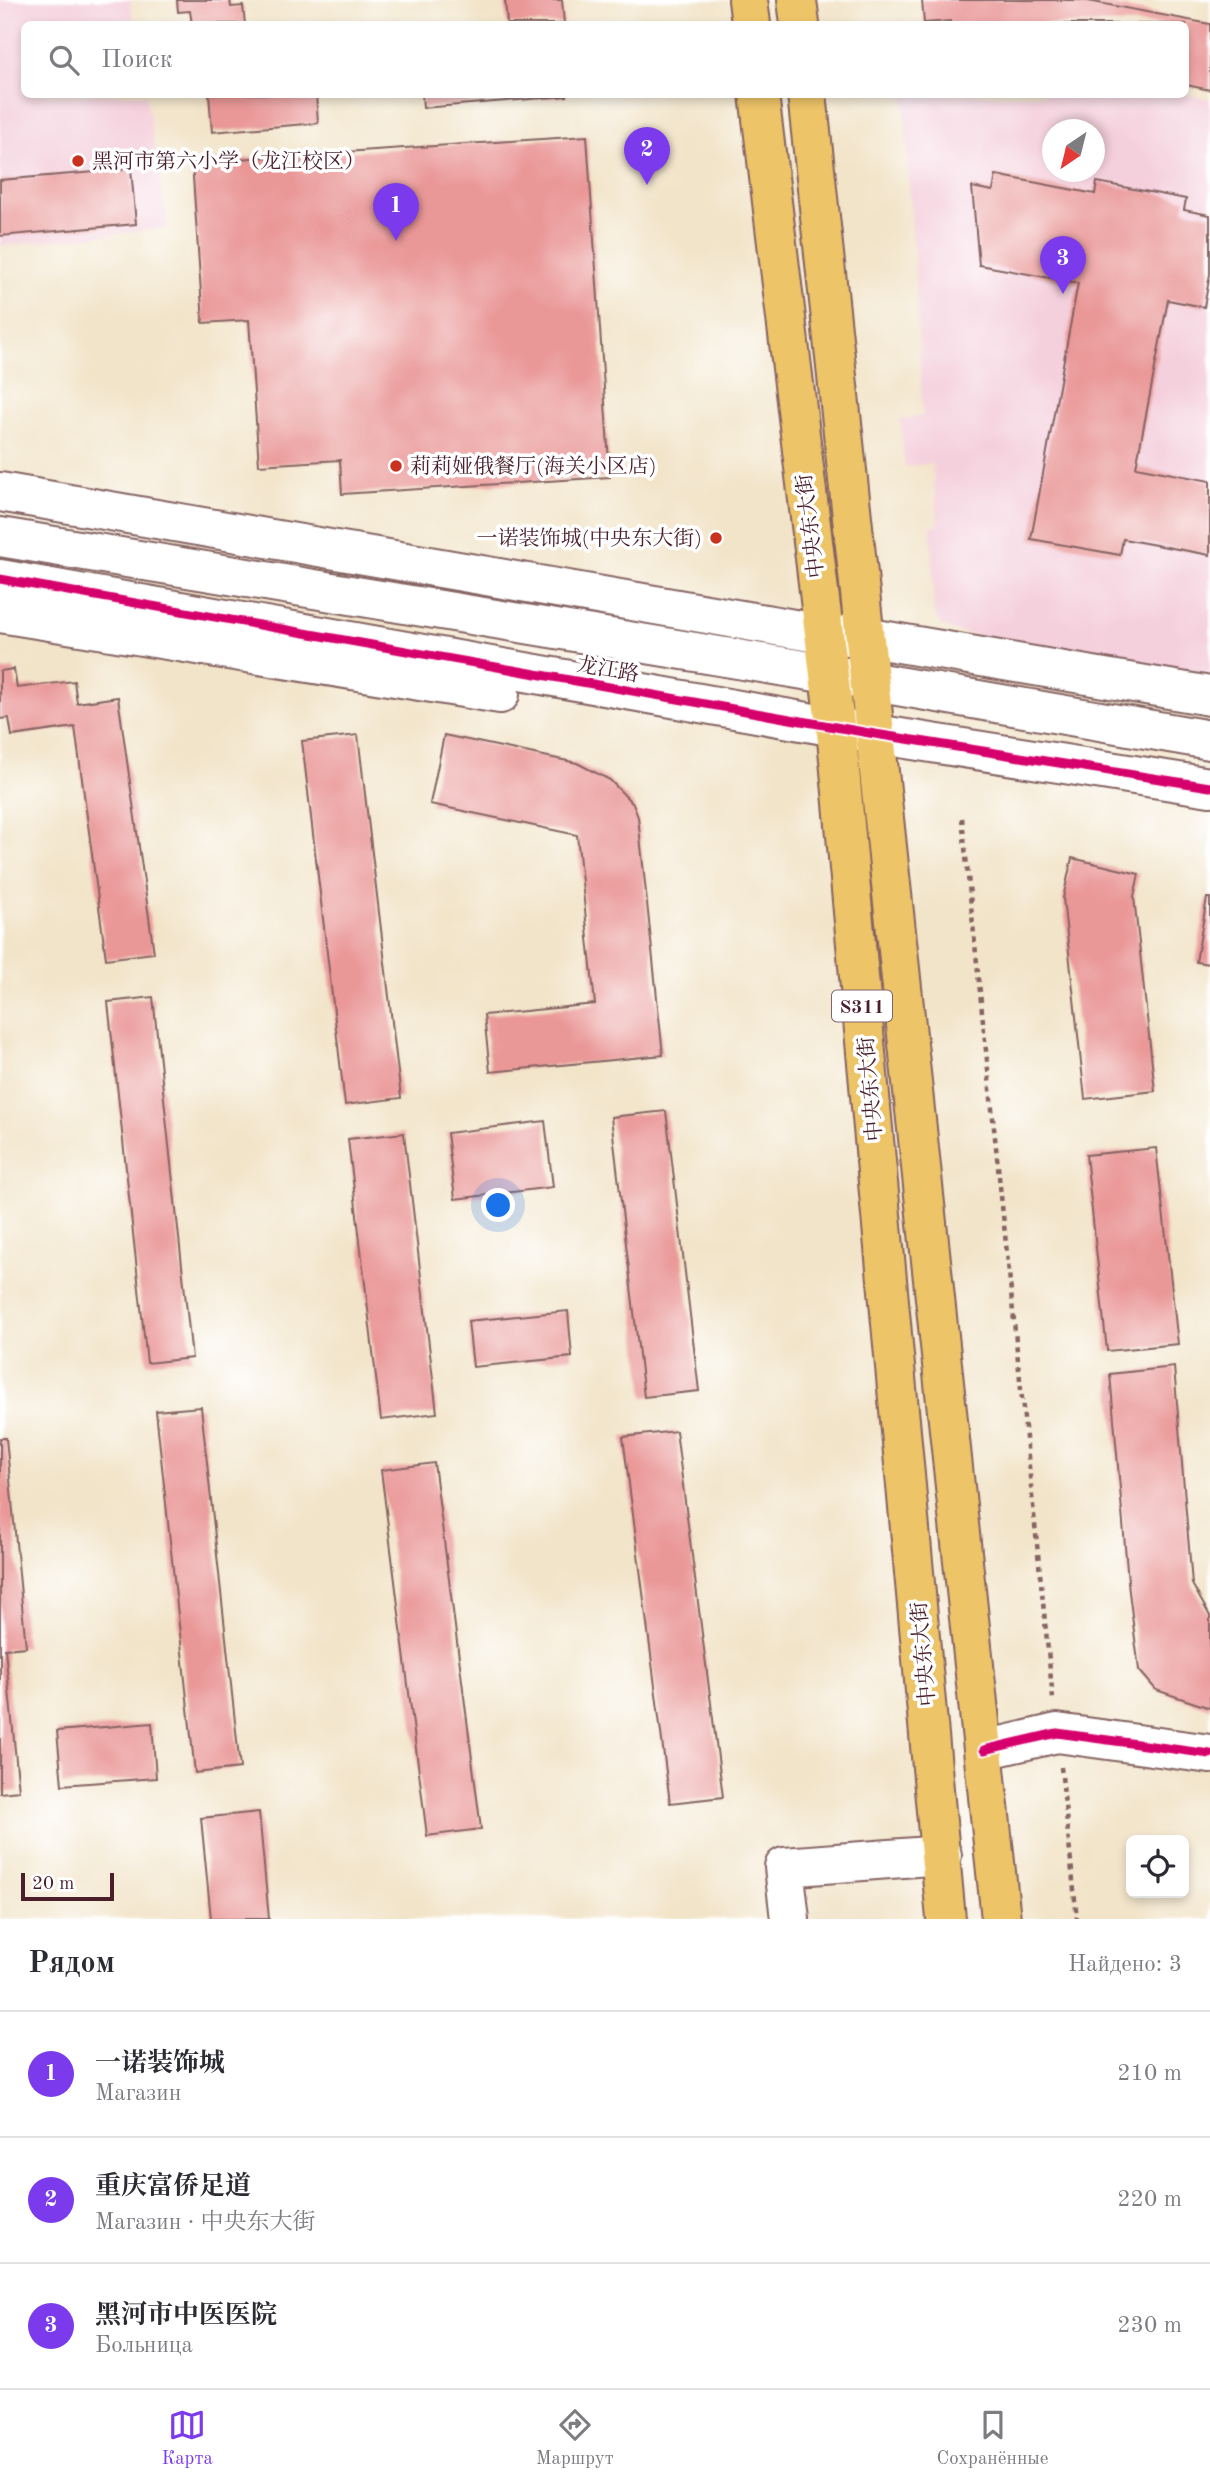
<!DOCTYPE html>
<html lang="ru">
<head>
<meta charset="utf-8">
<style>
  :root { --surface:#fff; --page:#f7f7f7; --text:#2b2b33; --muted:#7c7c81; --line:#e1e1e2; --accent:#7c3aed }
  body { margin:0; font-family:"Old Standard TT","Noto Serif SC",serif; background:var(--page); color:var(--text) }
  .controls { position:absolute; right:21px; bottom:21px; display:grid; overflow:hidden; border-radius:10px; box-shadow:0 4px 10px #0003 }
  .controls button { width:63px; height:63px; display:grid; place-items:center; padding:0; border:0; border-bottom:2px solid var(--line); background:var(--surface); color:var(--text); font:35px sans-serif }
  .compass { position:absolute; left:1042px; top:119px; width:63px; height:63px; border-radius:50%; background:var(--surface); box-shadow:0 4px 10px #0003; rotate:215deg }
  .scale { position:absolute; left:21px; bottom:18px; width:93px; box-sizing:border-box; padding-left:7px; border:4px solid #4a1f2b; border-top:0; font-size:19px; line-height:24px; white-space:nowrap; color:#4a1f2b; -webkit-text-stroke:5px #fff; paint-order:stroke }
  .you { position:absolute; left:499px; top:1206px; width:24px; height:24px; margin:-18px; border:5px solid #fff; border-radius:50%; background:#1a73e8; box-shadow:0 0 0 10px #1a73e833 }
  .badge { display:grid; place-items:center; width:46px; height:46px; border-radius:50%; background:var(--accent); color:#fff; font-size:23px; font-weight:700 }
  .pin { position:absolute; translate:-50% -58px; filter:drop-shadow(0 2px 4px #0008) }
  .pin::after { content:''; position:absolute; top:37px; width:24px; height:21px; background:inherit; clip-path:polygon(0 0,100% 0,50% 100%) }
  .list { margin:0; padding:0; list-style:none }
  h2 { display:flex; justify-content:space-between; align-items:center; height:91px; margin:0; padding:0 28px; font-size:30px }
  h2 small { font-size:23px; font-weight:400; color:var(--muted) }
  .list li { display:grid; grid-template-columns:46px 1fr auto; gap:21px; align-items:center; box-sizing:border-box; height:126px; padding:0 28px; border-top:2px solid var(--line) }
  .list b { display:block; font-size:26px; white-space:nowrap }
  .list p { margin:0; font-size:23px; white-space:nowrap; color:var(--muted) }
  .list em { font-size:23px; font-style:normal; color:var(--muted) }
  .icon { flex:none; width:38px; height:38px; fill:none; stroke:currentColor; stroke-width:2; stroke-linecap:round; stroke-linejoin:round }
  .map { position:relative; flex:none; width:1210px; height:1919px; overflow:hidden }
  .search { position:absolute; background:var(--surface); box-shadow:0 4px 10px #0003; left:21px; right:21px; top:21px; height:77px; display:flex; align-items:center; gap:18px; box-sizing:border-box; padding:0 24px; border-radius:10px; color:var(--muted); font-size:26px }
  .sheet { height:469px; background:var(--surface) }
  nav { display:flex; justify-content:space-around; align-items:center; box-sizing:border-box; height:98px; border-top:2px solid var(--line); background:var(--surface); font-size:19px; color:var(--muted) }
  nav a { display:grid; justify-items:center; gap:4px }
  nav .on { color:var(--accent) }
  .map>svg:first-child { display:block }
  .built { fill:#f4cfdc; fill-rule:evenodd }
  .building { fill:#ea9797 }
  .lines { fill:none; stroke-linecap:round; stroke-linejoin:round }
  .minor-casing { stroke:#856462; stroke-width:42 }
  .major-casing { stroke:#856462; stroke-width:42 }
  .path { stroke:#856462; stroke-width:4.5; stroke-dasharray:5 5; stroke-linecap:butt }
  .minor { stroke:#fff; stroke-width:38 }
  .major { stroke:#eec469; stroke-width:38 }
  .cycleway-casing { stroke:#fff; stroke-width:13 }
  .cycleway { stroke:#d6006c; stroke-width:9 }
  .poi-dot { fill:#c8321e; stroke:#fff; stroke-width:2.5 }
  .labels { text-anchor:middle; stroke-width:7; stroke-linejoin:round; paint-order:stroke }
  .shield { fill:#fff; stroke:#80626b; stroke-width:2 }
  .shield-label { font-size:19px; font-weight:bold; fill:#4a1f2b }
  .poi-label { font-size:21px; fill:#4a1f2b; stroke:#fff; text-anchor:start }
  .street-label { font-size:21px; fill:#4a1f2b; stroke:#fff }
</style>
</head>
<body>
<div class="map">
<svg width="1210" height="1919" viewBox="0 0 1210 1919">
  <rect width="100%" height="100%" fill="#fff"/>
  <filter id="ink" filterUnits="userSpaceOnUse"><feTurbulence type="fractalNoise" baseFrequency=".0143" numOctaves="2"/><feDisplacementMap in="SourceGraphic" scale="14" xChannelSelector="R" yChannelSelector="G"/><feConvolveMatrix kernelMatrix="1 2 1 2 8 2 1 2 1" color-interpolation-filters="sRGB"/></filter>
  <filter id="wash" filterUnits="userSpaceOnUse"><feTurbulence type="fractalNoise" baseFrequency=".00686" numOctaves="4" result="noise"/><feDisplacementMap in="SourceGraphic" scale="28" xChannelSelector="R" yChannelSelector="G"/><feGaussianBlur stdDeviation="1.57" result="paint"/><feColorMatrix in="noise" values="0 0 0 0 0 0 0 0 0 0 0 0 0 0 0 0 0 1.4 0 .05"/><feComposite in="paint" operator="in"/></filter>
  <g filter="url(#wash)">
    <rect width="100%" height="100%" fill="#f2e4c9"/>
    <g class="built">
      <path d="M0 0H130L134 24H24V94L146 95 168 228 0 246Z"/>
      <path d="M1186 94 1210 99V682L958 632 941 626 934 613 931 527 938 524 932 463 905 467 900 420 923 416 904 95ZM1052 130H1094V172H1052Z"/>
    </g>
    <g id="blocks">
      <g class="building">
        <path d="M177 0H230L231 7 243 6 245 24H192L190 11 178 12Z"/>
        <path d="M505 0H562L564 24H507Z"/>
        <path d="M922 0H1083L1210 24V90L1186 85V24H950V21L924 23Z"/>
        <path d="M209 94H316L318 123 212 132Z"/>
        <path d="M422 94H567V96L423 108Z"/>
        <path d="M587 136 610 477 342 494 340 460 259 465 249 320 203 323 192 162Z"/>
        <path d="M131 169 136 224 0 236V180Z"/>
        <path d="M996 175 1095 194 1097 182 1186 199 1184 210 1210 215V274L1204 307 1168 300 1136 467 1210 481V555L1123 539 1120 555 1031 539 1078 283 979 265 972 187 993 191Z"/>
        <path d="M14 669 17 688 74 681 77 703 118 697 154 953 106 959 75 727 12 736 9 718 0 719V671Z"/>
        <path d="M358 735 401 1098 345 1105 302 741Z"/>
        <path d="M444 735 577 763 610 780 633 804 638 817 663 1055 490 1072 484 1015 595 1004 577 835 430 804Z"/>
        <path d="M1072 858 1139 874 1134 897 1155 1091 1085 1099 1063 898Z"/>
        <path d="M1207 898H1210V964L1196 962Z"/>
        <path d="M153 997 192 1358 147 1363 108 1002Z"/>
        <path d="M666 1111 699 1391 644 1397 611 1117Z"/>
        <path d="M545 1121 553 1187 455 1199 447 1133Z"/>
        <path d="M404 1133 437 1413 381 1420 348 1139Z"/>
        <path d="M1156 1148 1178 1344 1107 1351 1086 1155Z"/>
        <path d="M568 1311 572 1357 473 1367 468 1321Z"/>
        <path d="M1174 1367 1192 1584 1210 1616V1708L1156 1690 1139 1670 1129 1592 1110 1374Z"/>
        <path d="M201 1407 240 1768 195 1773 156 1411Z"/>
        <path d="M676 1431 723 1797 670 1803 623 1437Z"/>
        <path d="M0 1438H6L26 1647 5 1649 19 1791 0 1793Z"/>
        <path d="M434 1463 481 1829 427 1836 381 1470Z"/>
        <path d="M152 1723 156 1778 62 1785 57 1731Z"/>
        <path d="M259 1812 269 1919H211L201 1818Z"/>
      </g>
    </g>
  </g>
  <g filter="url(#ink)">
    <use href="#blocks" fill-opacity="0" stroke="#856462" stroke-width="2"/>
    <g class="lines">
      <defs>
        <g id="minor">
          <path d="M0 492 823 634 864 637 1210 696"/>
          <path d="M0 537 828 674 1210 740"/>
          <path d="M0 579 875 734 1210 787"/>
          <path d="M0 613 500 694"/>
          <path d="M984 1750 1057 1733 1210 1754"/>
          <path d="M790 1919 784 1867 942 1855"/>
        </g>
        <g id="major">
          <path d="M748 0 751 24"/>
          <path d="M797 0 800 24"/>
          <path d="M759 94 838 749 946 1919"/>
          <path d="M807 94 1001 1919"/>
        </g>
      </defs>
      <use href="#minor" class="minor-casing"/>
      <use href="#major" class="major-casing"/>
      <g class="path">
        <path d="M962 818 1053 1699"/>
        <path d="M1061 1767 1077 1919"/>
      </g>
      <use href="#minor" class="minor"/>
      <use href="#major" class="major"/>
      <defs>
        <g id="cycleway">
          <path d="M0 579 875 734 1210 787"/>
          <path d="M984 1750 1057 1733 1210 1754"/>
        </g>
      </defs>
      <use href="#cycleway" class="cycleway-casing"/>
      <use href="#cycleway" class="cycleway"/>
    </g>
  </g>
  <g class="poi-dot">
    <circle cx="78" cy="161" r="7"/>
    <circle cx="396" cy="466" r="7"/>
    <circle cx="716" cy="538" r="7"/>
  </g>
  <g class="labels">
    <rect class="shield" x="832" y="990.5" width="60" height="31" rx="5"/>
    <g class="shield-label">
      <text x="862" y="1013">S311</text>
    </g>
    <g class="poi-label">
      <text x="92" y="168">黑河市第六小学（龙江校区）</text>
      <text x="410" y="473">莉莉娅俄餐厅(海关小区店)</text>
      <text x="702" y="545" text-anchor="end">一诺装饰城(中央东大街)</text>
    </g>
    <g class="street-label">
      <text transform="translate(810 526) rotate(-97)" y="7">中央东大街</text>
      <text transform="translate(608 669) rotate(10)" y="7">龙江路</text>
      <text transform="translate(870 1089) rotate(-95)" y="7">中央东大街</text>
      <text transform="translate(923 1654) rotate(-95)" y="7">中央东大街</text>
    </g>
  </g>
</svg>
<div class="controls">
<button><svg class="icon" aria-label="locate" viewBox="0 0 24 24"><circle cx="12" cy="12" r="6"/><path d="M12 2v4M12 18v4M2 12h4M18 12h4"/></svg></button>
</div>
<svg class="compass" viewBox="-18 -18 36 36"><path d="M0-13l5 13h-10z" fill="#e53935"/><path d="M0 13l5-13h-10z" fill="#7c7c81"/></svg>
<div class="scale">20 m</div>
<div class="you"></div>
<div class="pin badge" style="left:396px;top:241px">1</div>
<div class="pin badge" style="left:647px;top:185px">2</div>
<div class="pin badge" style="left:1063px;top:294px">3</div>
<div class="search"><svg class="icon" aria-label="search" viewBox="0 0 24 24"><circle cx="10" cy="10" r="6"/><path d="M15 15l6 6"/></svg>Поиск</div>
</div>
<section class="sheet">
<h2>Рядом<small>Найдено: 3</small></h2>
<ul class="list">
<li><span class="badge">1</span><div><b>一诺装饰城</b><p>Магазин</p></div><em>210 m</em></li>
<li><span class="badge">2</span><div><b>重庆富侨足道</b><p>Магазин · 中央东大街</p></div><em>220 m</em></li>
<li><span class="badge">3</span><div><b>黑河市中医医院</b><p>Больница</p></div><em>230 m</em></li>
</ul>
</section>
<nav>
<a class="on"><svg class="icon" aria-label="map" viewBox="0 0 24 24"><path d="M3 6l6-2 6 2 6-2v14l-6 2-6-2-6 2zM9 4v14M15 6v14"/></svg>Карта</a>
<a><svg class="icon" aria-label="directions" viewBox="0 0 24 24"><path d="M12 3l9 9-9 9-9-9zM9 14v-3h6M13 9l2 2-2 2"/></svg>Маршрут</a>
<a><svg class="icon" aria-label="saved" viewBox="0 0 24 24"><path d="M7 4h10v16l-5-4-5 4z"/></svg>Сохранённые</a>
</nav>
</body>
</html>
